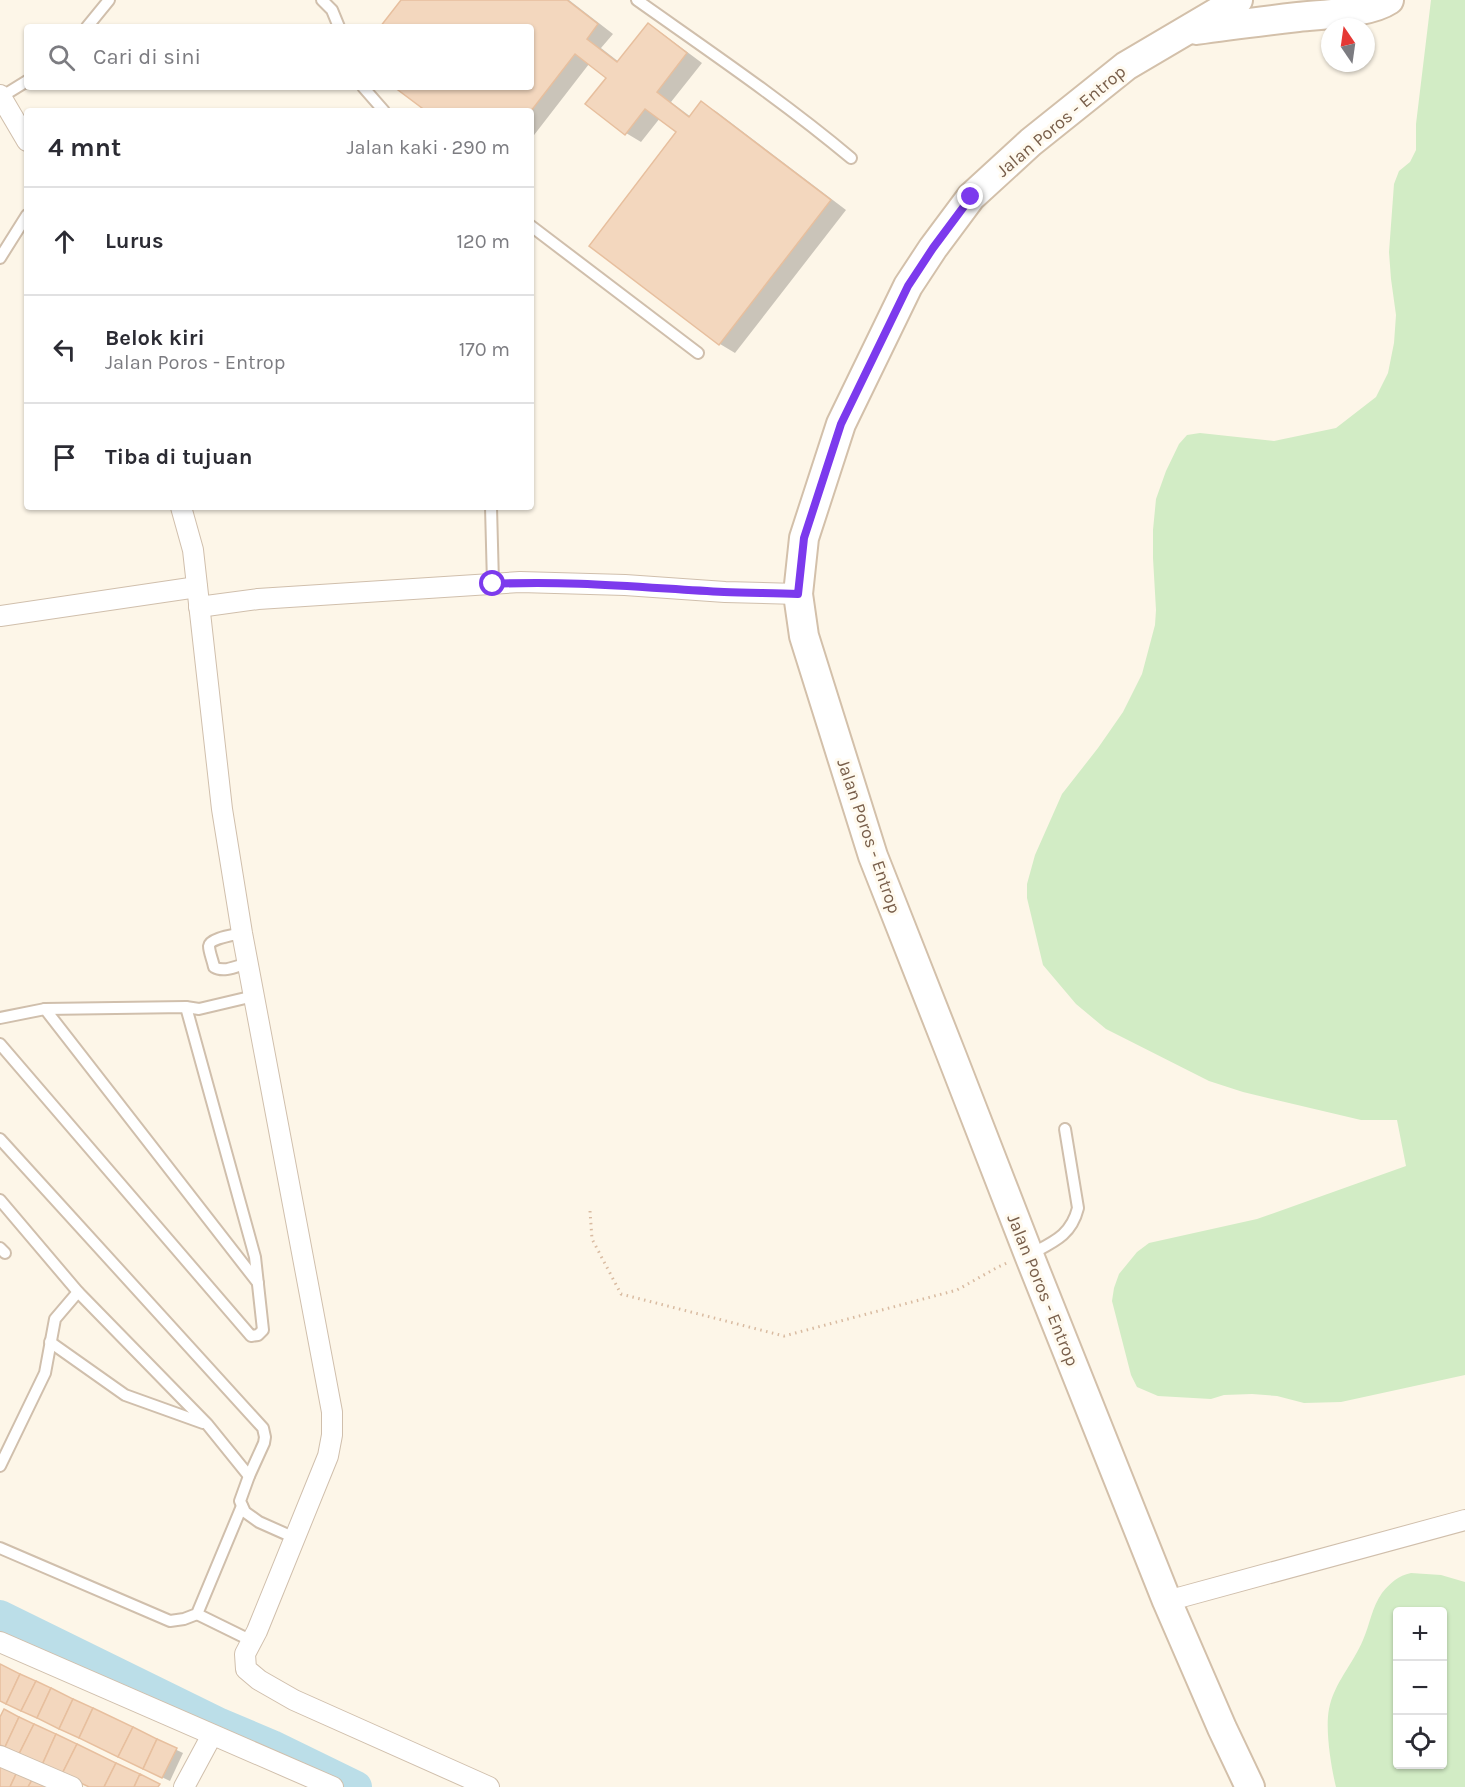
<!DOCTYPE html>
<html lang="id">
<head>
<meta charset="utf-8">
<style>
  :root { --surface:#fff; --page:#f7f7f7; --text:#2b2b33; --muted:#7c7c81; --line:#e1e1e2 }
  body { margin:0; font-family:Karla,sans-serif; background:var(--page); color:var(--text) }
  .controls { position:absolute; right:18px; bottom:18px; display:grid; overflow:hidden; border-radius:6px; box-shadow:0 2px 4px #0004 }
  .controls button { width:54px; height:54px; display:grid; place-items:center; padding:0; border:0; border-bottom:2px solid var(--line); background:var(--surface); color:var(--text); font:30px sans-serif }
  .compass { position:absolute; left:1321px; top:18px; width:54px; height:54px; border-radius:50%; background:var(--surface); box-shadow:0 2px 4px #0004; rotate:347deg }
  .stop { position:absolute; width:18px; height:18px; margin:-14px; border:4px solid #7c3aed; border-radius:50%; background:#fff }
  .stop.end { background:#7c3aed; border-color:#fff; box-shadow:0 2px 6px #0008 }
  .list { margin:0; padding:0; list-style:none }
  h2 { display:flex; justify-content:space-between; align-items:center; height:78px; margin:0; padding:0 24px; font-size:26px }
  h2 small { font-size:20px; font-weight:400; color:var(--muted) }
  .list li { display:grid; grid-template-columns:39px 1fr auto; gap:18px; align-items:center; box-sizing:border-box; height:108px; padding:0 24px; border-top:2px solid var(--line) }
  .list b { display:block; font-size:22px; white-space:nowrap }
  .list p { margin:0; font-size:20px; white-space:nowrap; color:var(--muted) }
  .list em { font-size:20px; font-style:normal; color:var(--muted) }
  .icon { flex:none; width:33px; height:33px; fill:none; stroke:currentColor; stroke-width:2; stroke-linecap:round; stroke-linejoin:round }
  .map { position:relative; flex:none; width:1465px; height:1787px; overflow:hidden }
  .search { position:absolute; background:var(--surface); box-shadow:0 2px 4px #0004; left:24px; top:24px; width:510px; height:66px; display:flex; align-items:center; gap:15px; box-sizing:border-box; padding:0 21px; border-radius:6px; color:var(--muted); font-size:22px }
  .panel { position:absolute; background:var(--surface); box-shadow:0 2px 4px #0004; left:24px; top:108px; width:510px; height:402px; border-radius:6px }
  .map>svg:first-child { display:block }
  .green { fill:#d2ecc5; fill-rule:evenodd }
  .shadow { fill:#0003 }
  .lines { fill:none; stroke-linecap:round; stroke-linejoin:round }
  .river { stroke:#bbdee8; stroke-width:32 }
  .building { fill:#f3d7be; stroke:#e7bf9e; stroke-width:1.5 }
  .lane-casing { stroke:#d0bfac; stroke-width:14 }
  .street-casing { stroke:#d0bfac; stroke-width:22 }
  .secondary-casing { stroke:#d3c0aa; stroke-width:32 }
  .path { stroke:#d9bba1; stroke-width:3; stroke-dasharray:1.5 4.5; stroke-linecap:butt }
  .lane { stroke:#fff; stroke-width:10 }
  .street { stroke:#fff; stroke-width:20 }
  .secondary { stroke:#fff; stroke-width:28 }
  .route { stroke:#7c3aed; stroke-width:8 }
  .labels { text-anchor:middle; stroke-width:6; stroke-linejoin:round; paint-order:stroke }
  .street-label { font-size:18px; fill:#785e4a; stroke:#fffaef }
</style>
</head>
<body>
<div class="map">
<svg width="1465" height="1787" viewBox="0 0 1465 1787">
  <rect width="100%" height="100%" fill="#fdf6e8"/>
  <g class="green">
    <path d="M1431 0H1465V1375L1341 1402 1304 1403 1277 1396 1252 1394 1224 1395 1211 1399 1158 1396 1137 1387 1131 1375 1112 1301 1114 1288 1119 1274 1137 1252 1149 1243 1257 1219 1406 1166 1397 1120H1361L1243 1092 1209 1081 1106 1029 1076 1004 1043 965 1027 898V884L1035 855 1062 794 1098 748 1123 712 1142 674 1155 625 1156 610 1153 558V530L1156 499 1166 471 1179 444 1187 435 1200 433 1274 441 1336 428 1376 397 1388 373 1394 343 1396 315 1391 279 1389 252 1394 184 1399 171 1410 162 1416 150V124Z"/>
    <path d="M1411 1573 1441 1575 1465 1582V1787H1336C1331 1767 1325 1729 1329 1709 1334 1683 1353 1664 1363 1640 1370 1624 1372 1607 1382 1593 1391 1582 1398 1576 1411 1573ZM1398 1612H1442V1764H1398Z"/>
  </g>
  <g class="shadow">
    <path d="M403 0H569L613 34 601 48 619 62 648 25 663 34 702 63 671 102 691 117 702 103 717 112 846 210 735 353 720 344 591 245 678 132 660 118 641 142 626 133 608 78 589 64 531 139V111H428L397 87H531V27H382Z"/>
    <path d="M0 1666 183 1753 170 1781 0 1700Z"/>
  </g>
  <g class="lines">
    <path class="river" d="M0 1616 220 1724 272 1746 356 1787"/>
  </g>
  <g class="building">
    <path d="M401 0H567L598 24 587 39 617 62 648 23 687 53 657 92 689 117 701 101 831 200 719 345 589 246 676 132 645 109 625 135 585 104 606 78 575 54 531 111H426L394 87H531V27H380Z"/>
    <path d="M0 1664 20 1674 6 1704 0 1701Z"/>
    <path d="M20 1674 36 1681 21 1711 6 1704Z"/>
    <path d="M36 1681 51 1688 37 1718 21 1711Z"/>
    <path d="M51 1688 73 1699 59 1729 37 1718Z"/>
    <path d="M73 1699 93 1708 79 1738 59 1729Z"/>
    <path d="M93 1708 133 1727 118 1757 79 1738Z"/>
    <path d="M4 1709 19 1717 5 1747 0 1745V1717Z"/>
    <path d="M19 1717 34 1724 19 1754 5 1747Z"/>
    <path d="M34 1724 56 1734 42 1765 19 1754Z"/>
    <path d="M133 1727 157 1739 143 1769 118 1757Z"/>
    <path d="M56 1734 77 1744 62 1774 42 1765Z"/>
    <path d="M157 1739 177 1748 162 1778 143 1769Z"/>
    <path d="M77 1744 116 1763 104 1787H89L62 1774Z"/>
    <path d="M116 1763 140 1774 134 1787H104Z"/>
    <path d="M0 1765 17 1772 10 1787H0Z"/>
    <path d="M17 1772 32 1780 28 1787H10Z"/>
    <path d="M140 1774 160 1784 158 1787H134Z"/>
    <path d="M32 1780 47 1787H28Z"/>
  </g>
  <g class="lines">
    <defs>
      <g id="lane">
        <path d="M322 0 332 10 339 27"/>
        <path d="M637 0C709 51 783 101 851 158"/>
        <path d="M87 27 109 0"/>
        <path d="M363 87 384 111"/>
        <path d="M1 97 27 81"/>
        <path d="M531 226 698 353"/>
        <path d="M0 258 27 215"/>
        <path d="M491 507 493 583"/>
        <path d="M242 933C235 935 210 938 209 946 209 952 213 961 214 967 224 973 237 966 248 963"/>
        <path d="M45 1009 258 1283"/>
        <path d="M0 1018 45 1009 186 1007 199 1009 254 996"/>
        <path d="M0 1044 251 1336 258 1335 263 1330 255 1257 186 1007"/>
        <path d="M0 1139 263 1428 265 1437 264 1443 249 1476 240 1501 245 1512 259 1522 295 1538"/>
        <path d="M0 1200 78 1292 207 1424 249 1476"/>
        <path d="M0 1248 5 1253"/>
        <path d="M1029 1255C1053 1242 1071 1236 1078 1208L1065 1129"/>
        <path d="M50 1342 125 1395 203 1423"/>
        <path d="M0 1466 45 1373 55 1319 78 1292"/>
        <path d="M0 1548 170 1621 184 1619 197 1614 242 1506"/>
        <path d="M197 1614 252 1641"/>
      </g>
      <g id="street">
        <path d="M0 95 27 141"/>
        <path d="M181 507 193 550 222 809 242 933 332 1412V1435L328 1456 257 1631 245 1654 246 1669 259 1680 294 1700 489 1787"/>
        <path d="M199 607 258 599 520 582 625 585 725 592 798 594"/>
        <path d="M0 616 197 587"/>
        <path d="M1167 1601 1465 1520"/>
        <path d="M0 1642 333 1787"/>
        <path d="M0 1756 72 1787"/>
        <path d="M184 1787 212 1735"/>
      </g>
      <g id="secondary">
        <path d="M1238 0 1126 66 1031 142 971 197 933 248 908 286 841 424 804 538 798 594 804 636 873 856 951 1054 1029 1255 1167 1601 1222 1728 1250 1787"/>
        <path d="M1196 30C1230 25 1264 21 1298 17 1323 14 1368 14 1389 0"/>
      </g>
    </defs>
    <use href="#lane" class="lane-casing"/>
    <use href="#street" class="street-casing"/>
    <use href="#secondary" class="secondary-casing"/>
    <path class="path" d="M590 1211 592 1239 621 1294 784 1336 957 1290 998 1267 1007 1263"/>
    <use href="#lane" class="lane"/>
    <use href="#street" class="street"/>
    <use href="#secondary" class="secondary"/>
  </g>
  <g class="lines">
    <path class="route" d="M493 584C570 580 647 588 724 592 748 593 773 593 798 594L804 538 841 424 908 286 933 248 971 197"/>
  </g>
  <g class="labels">
    <g class="street-label">
      <text transform="translate(1061 121) rotate(-40)" y="6">Jalan Poros - Entrop</text>
      <text transform="translate(869 836) rotate(71)" y="6">Jalan Poros - Entrop</text>
      <text transform="translate(1043 1290) rotate(68)" y="6">Jalan Poros - Entrop</text>
    </g>
  </g>
</svg>
<div class="controls">
<button>+</button>
<button>−</button>
<button><svg class="icon" aria-label="locate" viewBox="0 0 24 24"><circle cx="12" cy="12" r="6"/><path d="M12 2v4M12 18v4M2 12h4M18 12h4"/></svg></button>
</div>
<svg class="compass" viewBox="-18 -18 36 36"><path d="M0-13l5 13h-10z" fill="#e53935"/><path d="M0 13l5-13h-10z" fill="#7c7c81"/></svg>
<div class="stop" style="left:493px;top:584px"></div>
<div class="stop end" style="left:971px;top:197px"></div>
<div class="search"><svg class="icon" aria-label="search" viewBox="0 0 24 24"><circle cx="10" cy="10" r="6"/><path d="M15 15l6 6"/></svg>Cari di sini</div>
<section class="panel">
<h2>4 mnt<small>Jalan kaki · 290 m</small></h2>
<ul class="list">
<li><svg class="icon" aria-label="ahead" viewBox="0 0 24 24"><path d="M12 20V5M6 11l6-6 6 6"/></svg><div><b>Lurus</b></div><em>120 m</em></li>
<li><svg class="icon" aria-label="left" viewBox="0 0 24 24"><path d="M17 20v-9H6M10 6l-5 5 5 5"/></svg><div><b>Belok kiri</b><p>Jalan Poros - Entrop</p></div><em>170 m</em></li>
<li><svg class="icon" aria-label="arrive" viewBox="0 0 24 24"><path d="M6 21V4h12l-3 4 3 4H6"/></svg><div><b>Tiba di tujuan</b></div></li>
</ul>
</section>
</div>
</body>
</html>
